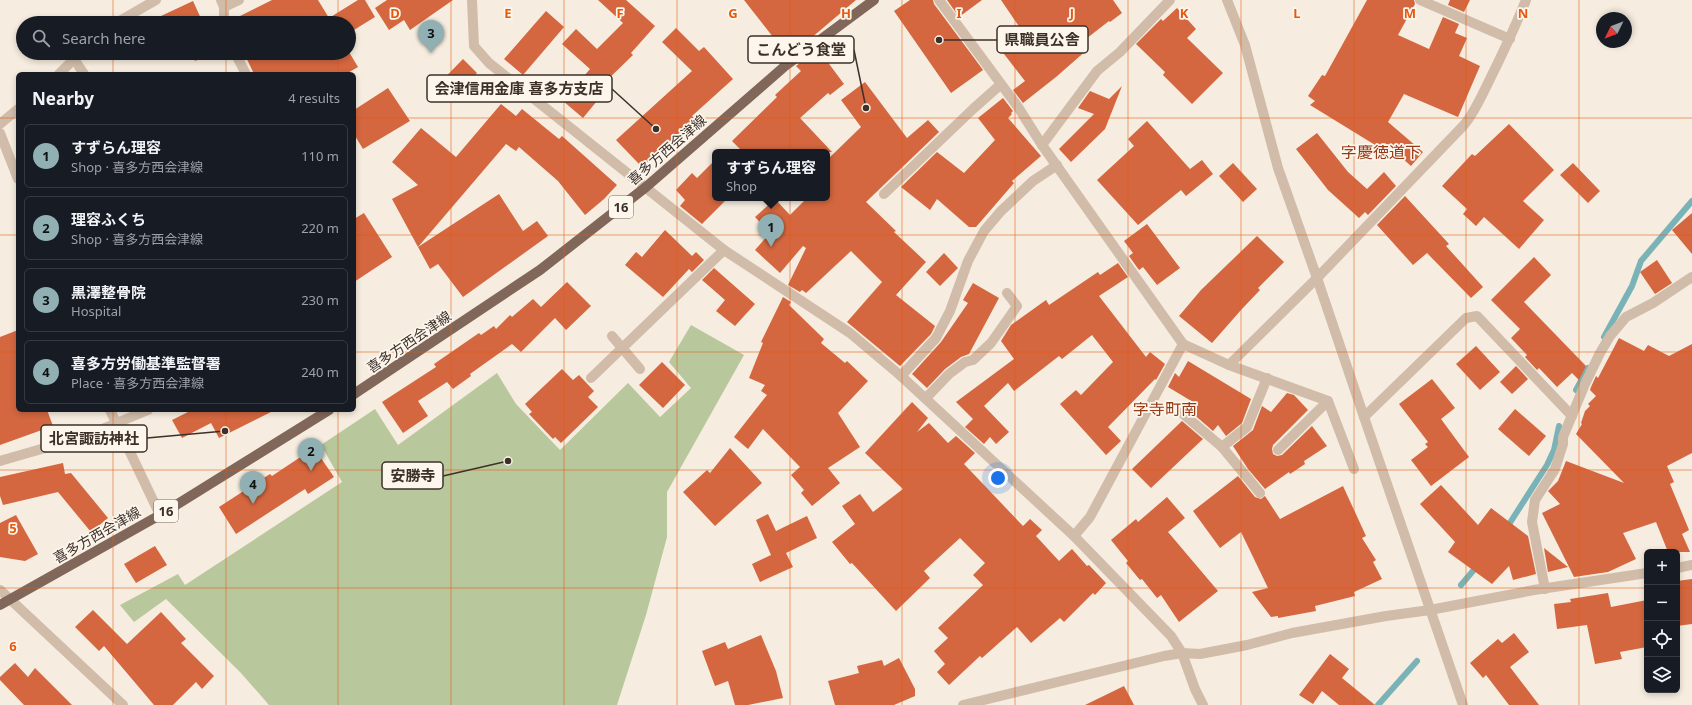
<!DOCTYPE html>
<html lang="en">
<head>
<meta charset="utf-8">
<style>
  :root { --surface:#171b24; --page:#242831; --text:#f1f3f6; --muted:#9ea1a6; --line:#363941; --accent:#90b0b4 }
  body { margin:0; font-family:"Noto Sans","Noto Sans JP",sans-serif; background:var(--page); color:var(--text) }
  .controls { position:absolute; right:12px; bottom:12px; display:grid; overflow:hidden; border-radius:6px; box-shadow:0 2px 6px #0003 }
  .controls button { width:36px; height:36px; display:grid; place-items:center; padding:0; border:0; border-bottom:1px solid var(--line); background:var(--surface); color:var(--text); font:20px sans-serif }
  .compass { position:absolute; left:1596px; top:12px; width:36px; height:36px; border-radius:50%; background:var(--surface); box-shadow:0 2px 6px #0003; rotate:227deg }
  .you { position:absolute; left:998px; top:478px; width:14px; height:14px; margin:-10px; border:3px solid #fff; border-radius:50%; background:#1a73e8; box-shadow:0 0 0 6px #1a73e833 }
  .badge { display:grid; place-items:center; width:26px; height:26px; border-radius:50%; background:var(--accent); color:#111; font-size:13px; font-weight:700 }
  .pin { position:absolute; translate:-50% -33px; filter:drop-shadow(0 1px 2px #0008) }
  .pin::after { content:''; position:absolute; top:21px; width:14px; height:12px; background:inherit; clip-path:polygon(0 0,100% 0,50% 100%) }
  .popup { position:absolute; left:712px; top:149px; width:118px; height:52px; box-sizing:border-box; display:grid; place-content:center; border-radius:6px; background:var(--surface); filter:drop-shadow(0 1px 3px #0005); font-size:13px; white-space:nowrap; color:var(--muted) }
  .popup b { font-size:15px; color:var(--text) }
  .popup::after { content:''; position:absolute; left:50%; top:100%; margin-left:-8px; border:8px solid transparent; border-top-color:var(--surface) }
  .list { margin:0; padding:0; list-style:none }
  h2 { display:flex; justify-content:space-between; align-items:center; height:52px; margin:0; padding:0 16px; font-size:17px }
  h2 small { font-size:13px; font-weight:400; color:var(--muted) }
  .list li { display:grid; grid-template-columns:26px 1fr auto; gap:12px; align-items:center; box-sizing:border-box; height:64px; margin:0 8px 8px; padding:0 8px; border:1px solid var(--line); border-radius:6px }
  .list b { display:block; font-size:15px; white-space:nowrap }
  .list p { margin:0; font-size:13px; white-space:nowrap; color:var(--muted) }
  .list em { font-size:13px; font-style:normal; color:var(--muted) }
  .icon { flex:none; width:22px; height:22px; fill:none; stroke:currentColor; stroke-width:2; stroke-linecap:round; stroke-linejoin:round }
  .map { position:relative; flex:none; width:1692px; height:705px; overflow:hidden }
  .search { position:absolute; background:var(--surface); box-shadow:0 2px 6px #0003; left:16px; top:16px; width:340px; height:44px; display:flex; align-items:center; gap:10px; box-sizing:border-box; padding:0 14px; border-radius:22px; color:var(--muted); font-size:15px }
  .panel { position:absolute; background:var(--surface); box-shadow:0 2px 6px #0003; left:16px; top:72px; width:340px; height:340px; border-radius:6px }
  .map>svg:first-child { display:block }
  .green { fill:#b8c89c }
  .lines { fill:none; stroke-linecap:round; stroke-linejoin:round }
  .stream { stroke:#7ab3b7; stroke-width:6 }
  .building { fill:#d4673f }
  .minor { stroke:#d0bca9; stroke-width:10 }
  .major { stroke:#806759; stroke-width:10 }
  .grid { fill:none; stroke:#e8590c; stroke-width:1; stroke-opacity:0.55 }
  .labels { text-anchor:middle; stroke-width:3.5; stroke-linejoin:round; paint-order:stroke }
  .shield { fill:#fcf6ed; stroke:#766b64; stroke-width:1 }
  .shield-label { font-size:13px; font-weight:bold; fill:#3d3029 }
  .street-label { font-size:14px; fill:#3d3029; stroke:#fcf6ed }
  .quarter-label { font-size:16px; fill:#963917; stroke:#fcf6ed }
  .grid-label { font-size:13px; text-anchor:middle; font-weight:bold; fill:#e8590c; stroke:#fcf6ed; stroke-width:3.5; stroke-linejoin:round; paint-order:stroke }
  .leader { fill:none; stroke:#3d3029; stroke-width:1.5 }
  .callout-dot { fill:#3d3029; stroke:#fcf6ed; stroke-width:1.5 }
  .callout { fill:#fcf6ed; stroke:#3d3029; stroke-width:1.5 }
  .callout-label { font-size:15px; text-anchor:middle; font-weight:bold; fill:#3d3029 }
</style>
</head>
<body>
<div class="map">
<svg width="1692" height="705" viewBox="0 0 1692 705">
  <rect width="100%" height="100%" fill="#f6ecdf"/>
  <path class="green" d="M691 325 744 355 667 492V537L646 615 617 705H269L241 673 166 599 134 622 120 605 178 574 185 585 342 482 321 445 375 409 398 445 497 373 516 404 560 450 628 383 660 417 691 388 669 362Z"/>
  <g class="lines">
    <g class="stream">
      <path d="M1604 337 1632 286 1641 261 1692 201"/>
      <path d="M1576 390 1588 368"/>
      <path d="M1506 529 1547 465 1554 450 1559 426"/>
      <path d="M1461 585 1478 565"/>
      <path d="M1378 705 1417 661"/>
    </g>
  </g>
  <g class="building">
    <path d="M272 0H318L329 18 358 0H365L375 17 349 33V23H230V21Z"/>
    <path d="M387 0H453L410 30 404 20 389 30 375 8Z"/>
    <path d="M598 0H626L655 26 631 53 633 55 601 86 606 90 583 118 563 101 590 69 562 44 576 29 597 49 623 23Z"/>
    <path d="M744 0H856L810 39 788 56Z"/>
    <path d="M910 0H933L934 4 983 70 951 93 894 11Z"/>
    <path d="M947 0H982L959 17Z"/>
    <path d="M1001 0H1113L1122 13 1110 22 1109 21 1082 42 1088 49 1056 77 1023 103 1013 90 1025 81 997 45 1020 28Z"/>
    <path d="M1367 0H1414L1415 4 1398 35 1429 49 1443 17 1459 24 1455 33 1467 38 1459 56 1480 66 1458 117 1404 94 1388 122 1423 152 1411 166 1385 143 1380 148 1310 105 1315 101 1308 96 1322 75 1325 76Z"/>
    <path d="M1450 0H1470L1464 12 1448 5Z"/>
    <path d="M193 1 203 23H146Z"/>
    <path d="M1177 8 1196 29 1187 38 1223 73 1192 104 1163 75 1165 72 1136 44 1161 19 1163 21Z"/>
    <path d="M546 11 564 27 523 75 504 59Z"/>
    <path d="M676 28 699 51 704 47 733 79 692 116 695 119 645 164H639L616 140 692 71 662 42Z"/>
    <path d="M818 49 844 84 830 95 828 93 800 118 832 152H743L732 141 777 97 775 95 801 71 796 66Z"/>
    <path d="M349 52 358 67 346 74H254L244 53Z"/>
    <path d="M191 53H214L195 61Z"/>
    <path d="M463 59 477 73 461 90 441 102 431 92Z"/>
    <path d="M865 82 907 138 928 120 939 132 866 202 896 231 894 232 926 262 896 295 935 326 931 334 900 366 847 322 882 282 851 251 806 293 802 290 800 292 788 285 806 248 803 246 780 273 755 250 770 233 755 217 775 199 790 215 807 198H827V160L861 127 841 100Z"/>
    <path d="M1122 86 1105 129 1071 162 1059 149 1094 114 1078 108 1090 91 1109 99Z"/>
    <path d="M388 88 410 121 363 149 354 134V110Z"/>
    <path d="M1003 98 1013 111 1011 113 1012 114 1008 118 1041 156 1012 181 1014 183 976 227H969L937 199 930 210 901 187 937 152 964 173 995 140 978 118Z"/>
    <path d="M501 104 516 116 522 109 559 139 562 136 617 185 604 199 585 215 558 181 519 147 516 151 506 144 418 247 392 199 418 185 392 162 421 128 456 157Z"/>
    <path d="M1147 121 1190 169 1202 160 1213 174 1186 196 1181 190 1138 225 1097 180 1134 146 1128 139Z"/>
    <path d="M1509 124 1554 170 1523 201 1544 220 1519 249 1484 217 1476 226 1463 214 1467 209 1442 186 1472 154 1475 156Z"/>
    <path d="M1317 133 1348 172 1367 189 1384 172 1396 186 1368 215 1365 212 1359 218 1328 190 1296 149Z"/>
    <path d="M715 160V198H728L702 224 680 206 685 200 676 190 692 173 697 178Z"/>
    <path d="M1233 163 1257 189 1243 202 1219 176Z"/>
    <path d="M1573 163 1600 191 1588 203 1560 175Z"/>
    <path d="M499 194 523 231 537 221 548 236 463 297 438 264 430 269 418 247Z"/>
    <path d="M1405 196 1449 244 1446 246 1483 287 1471 298 1427 253 1413 265 1377 225Z"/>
    <path d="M364 213 392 257 354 282V219Z"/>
    <path d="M1692 213V254L1672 230Z"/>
    <path d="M1147 224 1180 268 1157 285 1143 267 1139 270 1129 256 1133 253 1124 241Z"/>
    <path d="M665 230 692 256 696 252 704 260 692 272 689 269 663 297 625 265 636 252 642 257Z"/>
    <path d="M1257 236 1284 262 1258 288 1260 290 1241 310 1212 343 1179 316 1201 290Z"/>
    <path d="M944 253 958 268 940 286 926 272Z"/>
    <path d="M1534 257 1551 275 1524 302 1586 366 1579 380 1572 373 1557 387 1539 368 1537 370 1525 357 1527 355 1511 338 1520 329 1491 300Z"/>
    <path d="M1657 260 1672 283 1655 294 1640 272Z"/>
    <path d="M1118 263 1128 277 1099 296 1146 357 1150 352 1165 364 1156 380 1155 379 1108 427 1121 441 1106 455 1060 404 1076 390 1081 395 1113 362 1092 335 1062 359 1059 356 1014 391 1008 383 984 406 1009 432 996 444 990 437 984 444 965 427 973 419 956 402 1014 359 1001 341 1011 325 1046 300 1049 305 1098 272 1100 275Z"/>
    <path d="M714 268 755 304 735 326 716 311 725 300 702 280Z"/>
    <path d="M567 282 591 306 566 330 555 318 521 352 512 344 470 374 471 376 453 389 447 382 418 401 428 416 403 433 382 402 436 367 434 364 479 333 481 335 494 326 496 329 510 315 512 317 533 299 541 307Z"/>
    <path d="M973 283 999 298 969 354 961 357 945 369 927 388 912 374 941 342 968 303 963 300Z"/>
    <path d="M783 297 791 302 789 305 824 339 821 343 845 363 847 361 868 381 838 413 860 447 828 468 840 483 812 506 801 493 804 490 791 475 800 467 763 429 748 449 734 437 767 395 761 391 765 385 749 378 763 343 761 342Z"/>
    <path d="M18 330V410H47L53 426 0 445V337Z"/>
    <path d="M1619 338 1644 351 1648 345 1669 356 1692 344V453L1667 466 1674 482 1670 484 1689 530 1682 534 1690 552H1668L1656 522 1623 533 1636 559 1608 572 1574 577 1542 513 1560 504 1548 491 1558 481 1566 461 1624 483 1576 434 1582 424 1581 423 1585 411 1590 406 1588 404 1596 396 1590 390 1591 387 1596 376 1598 378Z"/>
    <path d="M1476 346 1500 372 1480 390 1456 364Z"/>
    <path d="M1188 361 1251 399 1242 423 1226 436 1218 425 1213 431 1191 412 1198 405 1168 387 1175 373 1179 377Z"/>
    <path d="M662 362 685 385 663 408 639 385Z"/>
    <path d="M1516 366 1528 379 1512 394 1500 382Z"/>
    <path d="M562 369 573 380 579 375 594 391 588 397 598 407 561 443 555 437 553 439 529 414 532 412 525 404Z"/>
    <path d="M1432 379 1455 408 1441 419 1469 457 1431 486 1411 460 1428 447 1425 444 1428 442 1399 404Z"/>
    <path d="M1287 393 1294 395 1308 410 1273 445 1272 449 1273 454 1277 456 1282 455 1312 426 1327 446 1304 461 1305 464 1290 474 1289 472 1265 489 1248 469 1233 446 1253 430 1262 406 1271 412Z"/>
    <path d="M912 402 928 418 917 432 929 423 948 443 956 436 975 453 964 464 1023 526 1030 519 1042 530 1036 536 1059 561 1072 549 1087 566 1089 565 1106 583 1095 595 1093 593 1064 622 1060 618 1031 643 1017 627 982 658 980 656 949 685 937 672 945 664 934 651 948 638 938 628 983 585 973 575 985 563 960 538 924 571 930 578 896 611 852 563 850 564 832 542 855 524 842 506 860 494 873 512 903 489 865 453Z"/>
    <path d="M1515 409 1546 436 1529 456 1498 429Z"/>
    <path d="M192 410H275L219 438 211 423 182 438 172 420Z"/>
    <path d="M1182 421 1203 439 1151 488 1132 469Z"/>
    <path d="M314 448 334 477 308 494 305 489 236 534 219 507 270 474 272 476Z"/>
    <path d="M730 448 762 483 715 526 683 492 707 470 710 473Z"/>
    <path d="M63 463 65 474 71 473 108 518 91 532 58 492 3 505 0 496V477Z"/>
    <path d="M1238 476 1255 497 1261 499 1265 496 1280 519 1343 486 1366 536 1362 538 1376 560 1373 562 1382 579 1354 592 1355 596 1315 606 1316 611 1278 618V616L1271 617 1252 592 1268 588 1241 532 1220 548 1193 511Z"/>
    <path d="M1441 485 1478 525 1491 508 1528 536 1536 574 1513 580 1509 566 1492 584 1448 552 1455 542 1420 504Z"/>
    <path d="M1167 497 1185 518 1168 532 1218 591 1179 622 1161 595 1157 598 1142 579 1140 580 1126 563 1128 561 1111 540 1136 519 1138 522Z"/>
    <path d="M768 514 776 531 807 516 817 538 786 553 793 567 760 582 752 564 771 555 756 520Z"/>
    <path d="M16 515 38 554 25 561 0 557V523Z"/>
    <path d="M155 546 167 565 136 583 124 564Z"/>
    <path d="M1544 548 1568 567 1548 572Z"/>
    <path d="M1692 579V624L1677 626V581Z"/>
    <path d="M1608 593 1611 607 1647 600V647L1620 652 1622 659 1595 664 1587 625 1557 629 1554 604 1571 602 1570 599Z"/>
    <path d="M93 610 127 644 161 612 186 639 181 643 214 676 202 689 196 682 173 705H154L104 646 99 651 75 627Z"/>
    <path d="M1514 633 1529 652 1510 667 1539 705H1509L1486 675 1483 678 1470 663 1498 639 1502 643Z"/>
    <path d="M761 635 776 671 783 698 748 705H735L728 681 715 686 702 651 725 642 728 649Z"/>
    <path d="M1330 654 1349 669 1342 678 1375 705H1339L1322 691 1313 704 1299 695Z"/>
    <path d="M899 658 915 689V696L894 705H835L828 681 859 673 857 666 882 660 884 666Z"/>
    <path d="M15 663 28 677 35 668 72 705H24L0 680V677Z"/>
    <path d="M1124 686 1134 705H1085Z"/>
  </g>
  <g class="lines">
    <g class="minor">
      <path d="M221 0 224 7V23"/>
      <path d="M472 0 474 46 489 63 724 250 850 333 901 376 1074 536 1171 636 1182 653 1195 689 1203 705"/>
      <path d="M939 0 1018 107 1042 145 1183 344 1229 365 1328 401 1354 469"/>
      <path d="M1227 0 1245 45 1278 168 1317 278 1364 417 1463 705"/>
      <path d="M1420 0 1510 39"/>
      <path d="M224 7 239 0"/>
      <path d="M116 23 156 0"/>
      <path d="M235 53 246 74"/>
      <path d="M74 59 84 74"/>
      <path d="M59 74 80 53"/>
      <path d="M0 124 18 109"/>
      <path d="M0 133 18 179"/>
      <path d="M1042 145 1097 71 1120 52 1170 0"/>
      <path d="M884 194 973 109 1000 85"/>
      <path d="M612 336 640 369"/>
      <path d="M1229 365 1317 278 1464 125C1475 112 1482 95 1490 79 1503 53 1515 27 1526 0"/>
      <path d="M901 376 936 338 950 311 968 261 984 231 1001 211 1033 181 1057 165"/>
      <path d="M591 378 724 250"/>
      <path d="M926 398 949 374 965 362 973 360 991 343 1017 306 1007 293"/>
      <path d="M110 410 160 515"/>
      <path d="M1182 413 1222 447 1260 493"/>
      <path d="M1364 417 1466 318 1477 316 1572 416"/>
      <path d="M1222 447 1247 427 1267 378"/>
      <path d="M1278 450 1328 401"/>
      <path d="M0 461 83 437 148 410"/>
      <path d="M1074 536 1090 517 1183 344"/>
      <path d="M1677 568 1692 565"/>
      <path d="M1545 589 1532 522 1535 500 1555 469 1563 444V437L1585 384 1600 353 1610 336 1626 317 1653 303 1692 277"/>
      <path d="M0 590 123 705"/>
      <path d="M963 705 1164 656 1182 653 1200 654 1247 645 1292 633 1386 616 1430 610 1534 590 1647 573"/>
    </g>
    <g class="major">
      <path d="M354 394 540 270 646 187 785 66 874 0"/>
      <path d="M0 605 160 515 329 410"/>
    </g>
  </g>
  <path class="grid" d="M113 0V23M226 0V23M338 0V23M451 0V705M564 0V705M677 0V705M790 0V705M902 0V705M1015 0V705M1128 0V705M1241 0V705M1354 0V705M1466 0V705M1579 0V705M113 53V74M226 53V74M338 53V74M0 118H18M354 118H1692M0 235H18M354 235H1692M0 352H18M354 352H1692M113 410V705M226 410V705M338 410V705M0 470H1692M0 588H1647M1677 588H1692"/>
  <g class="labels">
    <g class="shield">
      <rect x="609" y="196" width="24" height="22" rx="3"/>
      <rect x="154" y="500" width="24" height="22" rx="3"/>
    </g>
    <g class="shield-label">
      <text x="621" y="212">16</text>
      <text x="166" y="516">16</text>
    </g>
    <g class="street-label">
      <text transform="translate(667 150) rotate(-41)" y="5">喜多方西会津線</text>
      <text transform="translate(409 342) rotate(-34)" y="5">喜多方西会津線</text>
      <text transform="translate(97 535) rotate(-30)" y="5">喜多方西会津線</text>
    </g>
    <g class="quarter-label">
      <text x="1381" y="158">字慶徳道下</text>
      <text x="1165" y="415">字寺町南</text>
    </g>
  </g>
  <g class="grid-label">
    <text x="395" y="18">D</text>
    <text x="508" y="18">E</text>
    <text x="620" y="18">F</text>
    <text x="733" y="18">G</text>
    <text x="846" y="18">H</text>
    <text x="959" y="18">I</text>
    <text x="1072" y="18">J</text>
    <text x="1184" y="18">K</text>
    <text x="1297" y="18">L</text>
    <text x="1410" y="18">M</text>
    <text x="1523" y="18">N</text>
    <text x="13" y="533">5</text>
    <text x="13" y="651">6</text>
  </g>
  <path class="leader" d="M939 40L997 40M866 108L854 50M656 129L612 89M225 431L147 438M508 461L443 476"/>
  <g class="callout-dot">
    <circle cx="939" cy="40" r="4"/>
    <circle cx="866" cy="108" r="4"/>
    <circle cx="656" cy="129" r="4"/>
    <circle cx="225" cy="431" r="4"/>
    <circle cx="508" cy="461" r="4"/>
  </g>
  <g class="callout">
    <rect x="997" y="26" width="91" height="27" rx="4"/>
    <rect x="748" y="36" width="106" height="27" rx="4"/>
    <rect x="427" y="75" width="185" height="27" rx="4"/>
    <rect x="41" y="425" width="106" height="27" rx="4"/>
    <rect x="382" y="462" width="61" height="27" rx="4"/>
  </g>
  <g class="callout-label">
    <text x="1042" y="45">県職員公舎</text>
    <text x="801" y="55">こんどう食堂</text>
    <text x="519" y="94">会津信用金庫 喜多方支店</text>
    <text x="94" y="444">北宮諏訪神社</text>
    <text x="413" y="481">安勝寺</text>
  </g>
</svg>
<div class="controls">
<button>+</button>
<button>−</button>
<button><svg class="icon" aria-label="locate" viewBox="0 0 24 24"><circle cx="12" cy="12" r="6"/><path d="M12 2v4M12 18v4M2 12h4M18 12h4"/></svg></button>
<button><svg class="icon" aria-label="layers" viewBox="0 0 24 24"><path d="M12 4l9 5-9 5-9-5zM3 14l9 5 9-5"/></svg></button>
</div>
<svg class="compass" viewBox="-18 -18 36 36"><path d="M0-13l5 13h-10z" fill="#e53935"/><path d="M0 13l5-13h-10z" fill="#9ea1a6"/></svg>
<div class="you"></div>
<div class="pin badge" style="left:771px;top:247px">1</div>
<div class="popup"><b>すずらん理容</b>Shop</div>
<div class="pin badge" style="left:311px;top:471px">2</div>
<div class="pin badge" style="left:431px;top:53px">3</div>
<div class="pin badge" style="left:253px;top:504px">4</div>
<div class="search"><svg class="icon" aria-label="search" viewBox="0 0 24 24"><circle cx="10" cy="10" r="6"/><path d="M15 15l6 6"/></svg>Search here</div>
<section class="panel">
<h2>Nearby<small>4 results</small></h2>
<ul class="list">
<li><span class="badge">1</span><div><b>すずらん理容</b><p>Shop · 喜多方西会津線</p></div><em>110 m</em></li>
<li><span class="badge">2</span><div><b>理容ふくち</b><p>Shop · 喜多方西会津線</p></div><em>220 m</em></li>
<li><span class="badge">3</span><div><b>黒澤整骨院</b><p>Hospital</p></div><em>230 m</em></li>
<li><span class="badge">4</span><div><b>喜多方労働基準監督署</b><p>Place · 喜多方西会津線</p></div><em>240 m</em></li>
</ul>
</section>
</div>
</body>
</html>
